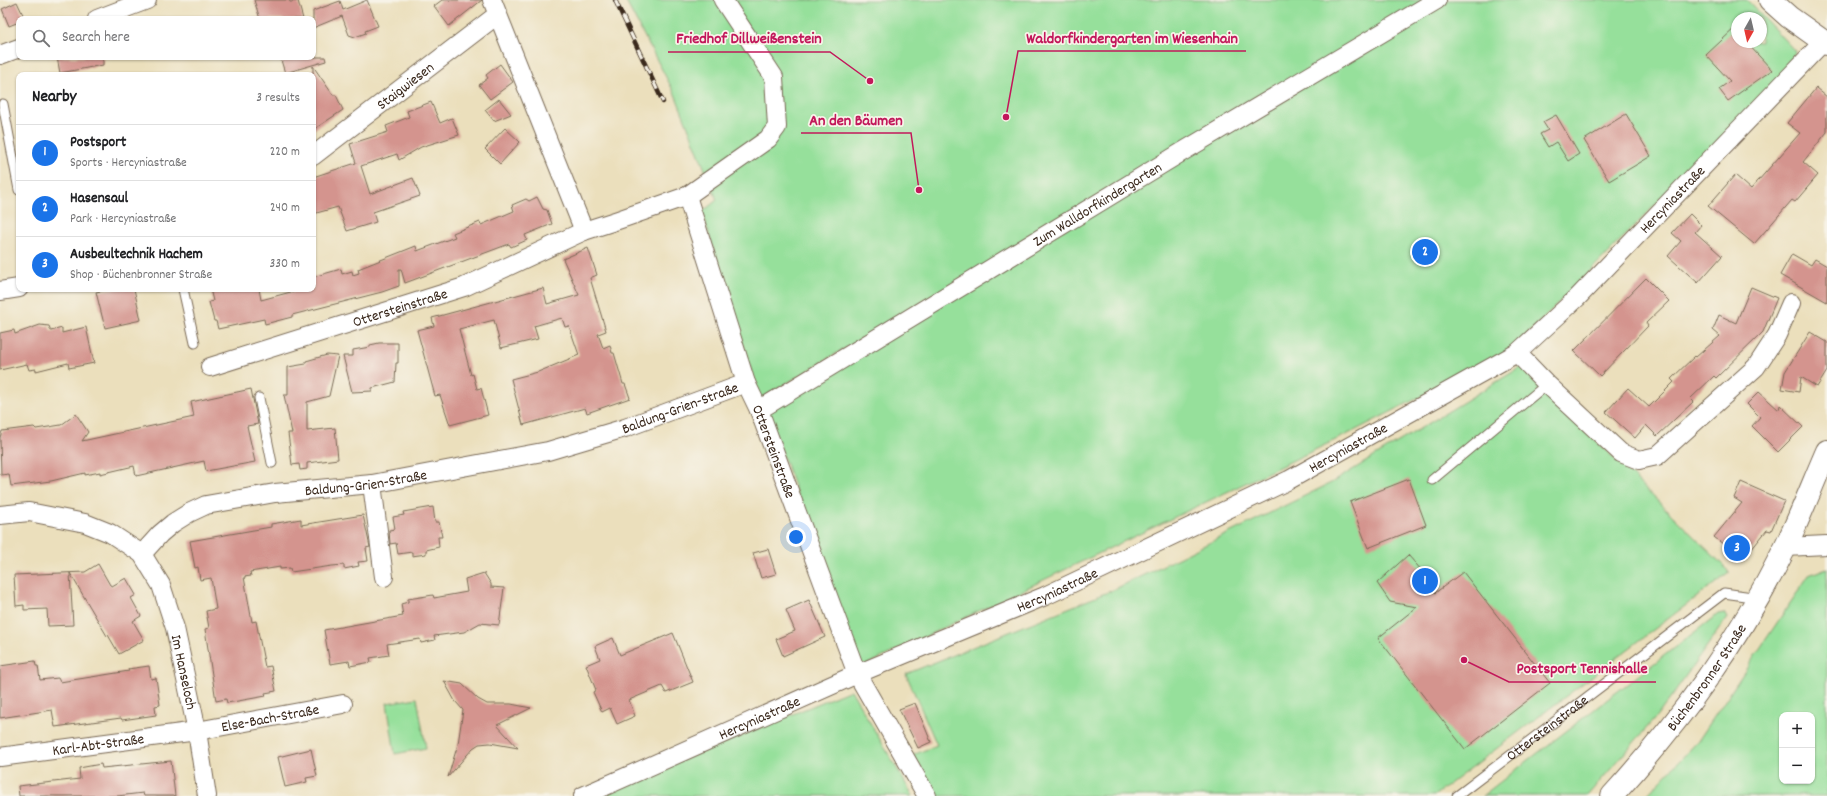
<!DOCTYPE html>
<html lang="en">
<head>
<meta charset="utf-8">
<style>
  :root { --surface:#fff; --page:#f6f6f6; --text:#202124; --muted:#757577; --line:#e0e0e0; --accent:#1a73e8 }
  body { margin:0; font-family:Dekko,sans-serif; background:var(--page); color:var(--text) }
  .controls { position:absolute; right:12px; bottom:12px; display:grid; overflow:hidden; border-radius:8px; box-shadow:0 1px 3px #0004 }
  .controls button { width:36px; height:36px; display:grid; place-items:center; padding:0; border:0; border-bottom:1px solid var(--line); background:var(--surface); color:var(--text); font:20px sans-serif }
  .compass { position:absolute; left:1731px; top:12px; width:36px; height:36px; border-radius:50%; background:var(--surface); box-shadow:0 1px 3px #0004; rotate:188deg }
  .you { position:absolute; left:796px; top:537px; width:14px; height:14px; margin:-10px; border:3px solid #fff; border-radius:50%; background:#1a73e8; box-shadow:0 0 0 6px #1a73e833 }
  .badge { display:grid; place-items:center; width:26px; height:26px; border-radius:50%; background:var(--accent); color:#fff; font-size:13px; font-weight:700 }
  .pin { position:absolute; translate:-50% -50%; border:2px solid #fff; box-shadow:0 1px 4px #0006 }
  .list { margin:0; padding:0; list-style:none }
  h2 { display:flex; justify-content:space-between; align-items:center; height:52px; margin:0; padding:0 16px; font-size:17px }
  h2 small { font-size:13px; font-weight:400; color:var(--muted) }
  .list li { display:grid; grid-template-columns:26px 1fr auto; gap:12px; align-items:center; box-sizing:border-box; height:56px; padding:0 16px; border-top:1px solid var(--line) }
  .list b { display:block; font-size:15px; white-space:nowrap }
  .list p { margin:0; font-size:13px; white-space:nowrap; color:var(--muted) }
  .list em { font-size:13px; font-style:normal; color:var(--muted) }
  .icon { flex:none; width:22px; height:22px; fill:none; stroke:currentColor; stroke-width:2; stroke-linecap:round; stroke-linejoin:round }
  .map { position:relative; flex:none; width:1827px; height:796px; overflow:hidden }
  .search { position:absolute; background:var(--surface); box-shadow:0 1px 3px #0004; left:16px; top:16px; width:300px; height:44px; display:flex; align-items:center; gap:10px; box-sizing:border-box; padding:0 14px; border-radius:8px; color:var(--muted); font-size:15px }
  .panel { position:absolute; background:var(--surface); box-shadow:0 1px 3px #0004; left:16px; top:72px; width:300px; height:220px; border-radius:8px }
  .map>svg:first-child { display:block }
  .green { fill:#96e09b; stroke:#68855c; fill-rule:evenodd }
  .building { fill:#d4948e }
  .lines { fill:none; stroke-linecap:round; stroke-linejoin:round }
  .service-casing { stroke:#796955; stroke-width:11 }
  .minor-casing { stroke:#796955; stroke-width:20 }
  .tertiary-casing { stroke:#796955; stroke-width:24 }
  .secondary-casing { stroke:#796955; stroke-width:24 }
  .service { stroke:#fff; stroke-width:9 }
  .minor { stroke:#fff; stroke-width:18 }
  .tertiary { stroke:#fff; stroke-width:22 }
  .secondary { stroke:#fff; stroke-width:22 }
  .rail-casing { stroke:#3b2a1e; stroke-width:4.5 }
  .rail { stroke:#f7f3e8; stroke-width:3; stroke-dasharray:9; stroke-linecap:butt }
  .labels { text-anchor:middle; stroke-width:3.5; stroke-linejoin:round; paint-order:stroke }
  .street-label { font-size:15px; fill:#3b2a1e; stroke:#f7f3e8 }
  .leader { fill:none; stroke:#c2185b; stroke-width:1.5 }
  .callout-dot { fill:#c2185b; stroke:#f7f3e8; stroke-width:1.5 }
  .callout-label { font-size:16px; text-anchor:middle; font-weight:bold; fill:#c2185b; stroke:#f7f3e8; stroke-width:3.5; stroke-linejoin:round; paint-order:stroke }
</style>
</head>
<body>
<div class="map">
<svg width="1827" height="796" viewBox="0 0 1827 796">
  <rect width="100%" height="100%" fill="#f7f3e8"/>
  <filter id="ink" filterUnits="userSpaceOnUse"><feTurbulence type="fractalNoise" baseFrequency=".025" numOctaves="2"/><feDisplacementMap in="SourceGraphic" scale="8" xChannelSelector="R" yChannelSelector="G"/><feConvolveMatrix kernelMatrix="1 2 1 2 8 2 1 2 1" color-interpolation-filters="sRGB"/></filter>
  <filter id="wash" filterUnits="userSpaceOnUse"><feTurbulence type="fractalNoise" baseFrequency=".012" numOctaves="4" result="noise"/><feDisplacementMap in="SourceGraphic" scale="16" xChannelSelector="R" yChannelSelector="G"/><feGaussianBlur stdDeviation="0.9" result="paint"/><feColorMatrix in="noise" values="0 0 0 0 0 0 0 0 0 0 0 0 0 0 0 0 0 1.4 0 .05"/><feComposite in="paint" operator="in"/></filter>
  <g filter="url(#wash)">
    <rect width="100%" height="100%" fill="#ebdfbc"/>
    <g class="green">
      <path d="M625 0H1430L760 399 702 212 717 200 675 94Z"/>
      <path d="M1443 0H1747L1795 51 1792 63 1756 103 1513 349 1350 433 860 668 766 409ZM1737 18H1761V42H1737Z"/>
      <path d="M1521 367 1730 572 1434 796H936L913 755 937 745 906 674 1113 590 1331 483Z"/>
      <path d="M1827 568V796H1646L1698 741 1809 575ZM1782 715H1812V781H1782Z"/>
      <path d="M1724 613 1727 618 1658 715 1587 796H1482L1718 614Z"/>
      <path d="M851 690 913 796H596Z"/>
      <path d="M417 698 426 748 395 754 387 703Z"/>
    </g>
    <g id="blocks">
      <g class="building">
        <path d="M254 0H289L290 2 298 1 303 19H260Z"/>
        <path d="M367 0 378 26 365 31 366 33 355 37 349 35 342 16 313 28V11L340 1 343 10Z"/>
        <path d="M442 0H482L449 26 434 6Z"/>
        <path d="M17 2 25 19H19V22L9 26 2 9Z"/>
        <path d="M1737 26V42H1746L1772 70 1728 101 1719 89 1730 81 1706 55Z"/>
        <path d="M57 57H103V65L60 73Z"/>
        <path d="M280 57H325L326 61 285 73Z"/>
        <path d="M500 64 513 82 490 99 479 85 488 78 486 75Z"/>
        <path d="M313 66 333 95H336L343 110 313 130Z"/>
        <path d="M1816 88 1827 97V132L1803 162 1818 175 1795 202 1792 200 1754 244 1708 206 1735 175 1751 189 1800 133 1787 123Z"/>
        <path d="M499 99 511 114 494 121 485 110Z"/>
        <path d="M431 102 440 123 452 118 459 135 421 147 399 160 397 154 361 166 370 194 413 178 420 196 373 212 376 222 347 231 338 207 313 214V177L356 163 350 144 388 132 386 126 409 117 407 111Z"/>
        <path d="M1626 114 1651 156 1609 181 1584 140Z"/>
        <path d="M1556 115 1579 154 1568 161 1556 142 1548 147 1540 134 1548 130 1543 122Z"/>
        <path d="M505 128 520 142 500 164 485 149Z"/>
        <path d="M537 197 543 209 547 210 552 224 525 235 527 240 511 247 509 244 405 283 401 269H399V286L382 292 292 315V317L265 324 264 319 218 329 216 321H214L209 302 213 301 210 289H259L261 300 302 289H313V277L341 269 342 274 352 271 353 275 359 273 358 269 416 246 417 251 455 237 453 233 480 222 481 225 514 211 512 205 526 199 529 201Z"/>
        <path d="M1690 214 1701 225 1695 232 1722 256 1698 283 1668 256 1681 241 1672 233Z"/>
        <path d="M588 248 597 275 590 278 606 331 598 334 603 348 610 345 612 353H614L623 384H625L630 398 587 413 585 408 523 425 511 379 538 372 579 355 569 326 565 327 562 318 534 326 538 339 501 348 494 320 459 329 471 375 473 374 477 389 481 388 488 415 450 425 440 395 435 396 417 330 434 326 432 318 543 288 547 304 579 295 563 259Z"/>
        <path d="M1792 254 1811 265 1815 259 1827 266V302L1780 275Z"/>
        <path d="M1646 278 1669 301 1646 323 1648 326 1600 376 1574 351Z"/>
        <path d="M1751 287 1777 298 1763 332 1716 378 1714 376 1690 399 1693 402 1657 436 1646 425 1635 438 1606 412 1628 388 1649 407 1674 382 1671 379 1695 356 1696 357 1720 336 1713 330 1719 315 1736 323Z"/>
        <path d="M111 289H134L141 320 105 328 96 292Z"/>
        <path d="M40 325 49 326 51 331 62 328V333L86 327 94 363 69 368 68 363 36 371V369L29 370 27 364 0 370V333L14 330 15 334Z"/>
        <path d="M1810 332 1827 342V371L1817 387 1801 377 1799 392 1782 389 1785 372Z"/>
        <path d="M379 343H398V363H396L395 382 372 388V391L352 392 343 356H353V350L370 347V345Z"/>
        <path d="M327 355 338 356 329 396 307 402V431L335 428 338 459 307 463V469L300 470 299 464 292 465 288 433H292L284 395H288V367L306 364V361Z"/>
        <path d="M251 389 258 424 247 426 255 462 206 471 204 461 136 476 134 466 100 474V472L85 475V473L51 481 11 486 9 474 1 475 0 438 2 431 34 427 36 429 61 425 76 414 88 432 82 441 194 417 191 402Z"/>
        <path d="M1759 392 1779 410 1780 405 1803 427 1778 452 1752 426 1760 417 1747 404Z"/>
        <path d="M1409 479 1426 525 1368 548 1350 502Z"/>
        <path d="M1741 482 1784 501 1771 531 1767 530 1743 560 1714 537 1742 503 1734 498Z"/>
        <path d="M433 507 435 522H439L442 537H438L439 547 426 550V554L412 556V552L398 554 396 543 390 544 389 530 395 529 393 517 404 515 403 512Z"/>
        <path d="M363 515 370 547 366 548 368 561 358 562 359 566 344 569V565L332 566 291 572 290 568 280 569V567L250 572 251 576 244 577 252 622 256 621 265 667 271 666 276 691 265 693 266 696 227 703 226 699 216 701 205 629 209 628 206 611 216 609 211 578 200 580 198 567 195 568 190 541 271 527V524L301 519V525Z"/>
        <path d="M768 549 776 574 761 578 753 553Z"/>
        <path d="M1408 555 1423 572 1422 577 1435 593 1463 572 1550 683 1465 749 1378 638 1417 607 1390 602 1377 583Z"/>
        <path d="M98 564 110 585 112 586 126 578 136 595 131 598 141 616 133 621 144 640 119 654 108 635 107 636 70 573 73 625 48 626 47 609 24 610V605L16 606 14 575 85 572Z"/>
        <path d="M484 573 491 584V587L504 588 499 625 480 623 464 632 434 636 435 640 421 643 420 639 387 644 389 655 370 658 371 662 350 666 349 661 330 664 324 630 403 616 401 604 408 602V599L433 595 434 598 467 592 465 579Z"/>
        <path d="M809 600 825 637 783 656 776 639 795 631 786 610Z"/>
        <path d="M673 633 693 682 666 693 662 686 629 700 635 716 617 724 610 708 602 712 593 692 596 690 586 665 600 659 595 646 613 638 620 655Z"/>
        <path d="M35 661 36 666H38L40 680 58 678 60 682 129 671 128 669 149 666 151 679 156 678 160 705 155 706 156 715 122 720 121 718 55 727 52 710 0 718V666Z"/>
        <path d="M444 681 462 684 478 699 487 704H511L531 708 497 725 518 748 490 743 479 744 473 748 448 777 458 744 463 710 455 701Z"/>
        <path d="M915 703 931 742 918 748 899 709Z"/>
        <path d="M311 749 317 776 306 778 307 782 285 787 278 757Z"/>
        <path d="M171 761 175 796H144L143 793 117 796H19L18 786 80 779 79 768 101 764 102 768Z"/>
      </g>
    </g>
  </g>
  <g filter="url(#ink)">
    <use href="#blocks" fill-opacity="0" stroke="#796955" stroke-width="1"/>
    <g class="lines">
      <defs>
        <g id="service">
          <path d="M3 104 19 190"/>
          <path d="M183 289 195 343"/>
          <path d="M259 398 272 463"/>
          <path d="M1432 480 1547 384"/>
          <path id="s1" d="M1457 796 1724 593 1759 598"/>
        </g>
        <g id="minor">
          <path d="M492 0 584 231 618 220 687 196 768 139 777 127 774 77 723 0"/>
          <path d="M97 19 147 0"/>
          <path d="M0 55 19 48"/>
          <path id="s2" d="M313 156 497 15"/>
          <path id="s3" d="M687 196 746 383 759 410 857 674 927 796"/>
          <path d="M0 291 19 288"/>
          <path d="M1517 353 1547 384 1621 453 1639 460 1657 456 1756 367 1777 335 1791 303"/>
          <path id="s4" d="M210 367 464 287 584 231"/>
          <path id="s5" d="M759 410 1182 152 1437 0"/>
          <path d="M372 484 384 577"/>
          <path id="s6" d="M0 515 29 512 85 523 110 533 142 554 161 585 175 628 197 731 207 796"/>
          <path d="M1785 547 1827 545"/>
          <path id="s7" d="M142 554 160 534 173 523 189 513 206 505 275 493 372 484 548 451 625 428 746 383"/>
          <path id="s8" d="M0 757 197 731 343 704"/>
          <path id="s9" d="M583 796 857 674 1045 596 1289 480 1517 353 1577 298 1824 41"/>
        </g>
        <path id="tertiary" d="M1770 0 1789 17 1827 44"/>
        <g id="secondary">
          <path id="s10" d="M1612 796C1682 719 1738 642 1785 548 1800 517 1813 483 1827 451"/>
        </g>
      </defs>
      <use href="#service" class="service-casing"/>
      <use href="#minor" class="minor-casing"/>
      <use href="#tertiary" class="tertiary-casing"/>
      <use href="#secondary" class="secondary-casing"/>
      <use href="#service" class="service"/>
      <use href="#minor" class="minor"/>
      <use href="#tertiary" class="tertiary"/>
      <use href="#secondary" class="secondary"/>
      <defs>
        <path id="rail" d="M615 0 663 102"/>
      </defs>
      <use href="#rail" class="rail-casing"/>
      <use href="#rail" class="rail"/>
    </g>
  </g>
  <g class="labels">
    <g class="street-label">
      <text dy="5" stroke="none"><textPath href="#s2" startOffset="116">Staigwiesen</textPath></text>
      <text dy="5" stroke="none"><textPath href="#s9" startOffset="1253">Hercyniastraße</textPath></text>
      <text dy="5" stroke="none"><textPath href="#s5" startOffset="396">Zum Walldorfkindergarten</textPath></text>
      <text dy="5" stroke="none"><textPath href="#s4" startOffset="199">Ottersteinstraße</textPath></text>
      <text dy="5" stroke="none"><textPath href="#s7" startOffset="567">Baldung-Grien-Straße</textPath></text>
      <text dy="5" stroke="none"><textPath href="#s9" startOffset="841">Hercyniastraße</textPath></text>
      <text dy="5" stroke="none"><textPath href="#s3" startOffset="270">Ottersteinstraße</textPath></text>
      <text dy="5" stroke="none"><textPath href="#s7" startOffset="243">Baldung-Grien-Straße</textPath></text>
      <text dy="5" stroke="none"><textPath href="#s9" startOffset="517">Hercyniastraße</textPath></text>
      <text dy="5" stroke="none"><textPath href="#s6" startOffset="278">Im Hanseloch</textPath></text>
      <text dy="5" stroke="none"><textPath href="#s10" startOffset="152">Büchenbronner Straße</textPath></text>
      <text dy="5" stroke="none"><textPath href="#s9" startOffset="193">Hercyniastraße</textPath></text>
      <text dy="5" stroke="none"><textPath href="#s8" startOffset="273">Else-Bach-Straße</textPath></text>
      <text dy="5" stroke="none"><textPath href="#s1" startOffset="113">Ottersteinstraße</textPath></text>
      <text dy="5" stroke="none"><textPath href="#s8" startOffset="99">Karl-Abt-Straße</textPath></text>
    </g>
  </g>
  <path class="leader" d="M1006 117L1018 51H1246M870 81L830 52H668M919 190L911 133H801M1464 660L1509 682H1656"/>
  <g class="callout-dot">
    <circle cx="1006" cy="117" r="4"/>
    <circle cx="870" cy="81" r="4"/>
    <circle cx="919" cy="190" r="4"/>
    <circle cx="1464" cy="660" r="4"/>
  </g>
  <g class="callout-label">
    <text x="1132" y="43">Waldorfkindergarten im Wiesenhain</text>
    <text x="749" y="43">Friedhof Dillweißenstein</text>
    <text x="856" y="125">An den Bäumen</text>
    <text x="1582" y="673">Postsport Tennishalle</text>
  </g>
</svg>
<div class="controls">
<button>+</button>
<button>−</button>
</div>
<svg class="compass" viewBox="-18 -18 36 36"><path d="M0-13l5 13h-10z" fill="#e53935"/><path d="M0 13l5-13h-10z" fill="#757577"/></svg>
<div class="you"></div>
<div class="pin badge" style="left:1425px;top:581px">1</div>
<div class="pin badge" style="left:1425px;top:252px">2</div>
<div class="pin badge" style="left:1737px;top:548px">3</div>
<div class="search"><svg class="icon" aria-label="search" viewBox="0 0 24 24"><circle cx="10" cy="10" r="6"/><path d="M15 15l6 6"/></svg>Search here</div>
<section class="panel">
<h2>Nearby<small>3 results</small></h2>
<ul class="list">
<li><span class="badge">1</span><div><b>Postsport</b><p>Sports · Hercyniastraße</p></div><em>220 m</em></li>
<li><span class="badge">2</span><div><b>Hasensaul</b><p>Park · Hercyniastraße</p></div><em>240 m</em></li>
<li><span class="badge">3</span><div><b>Ausbeultechnik Hachem</b><p>Shop · Büchenbronner Straße</p></div><em>330 m</em></li>
</ul>
</section>
</div>
</body>
</html>
